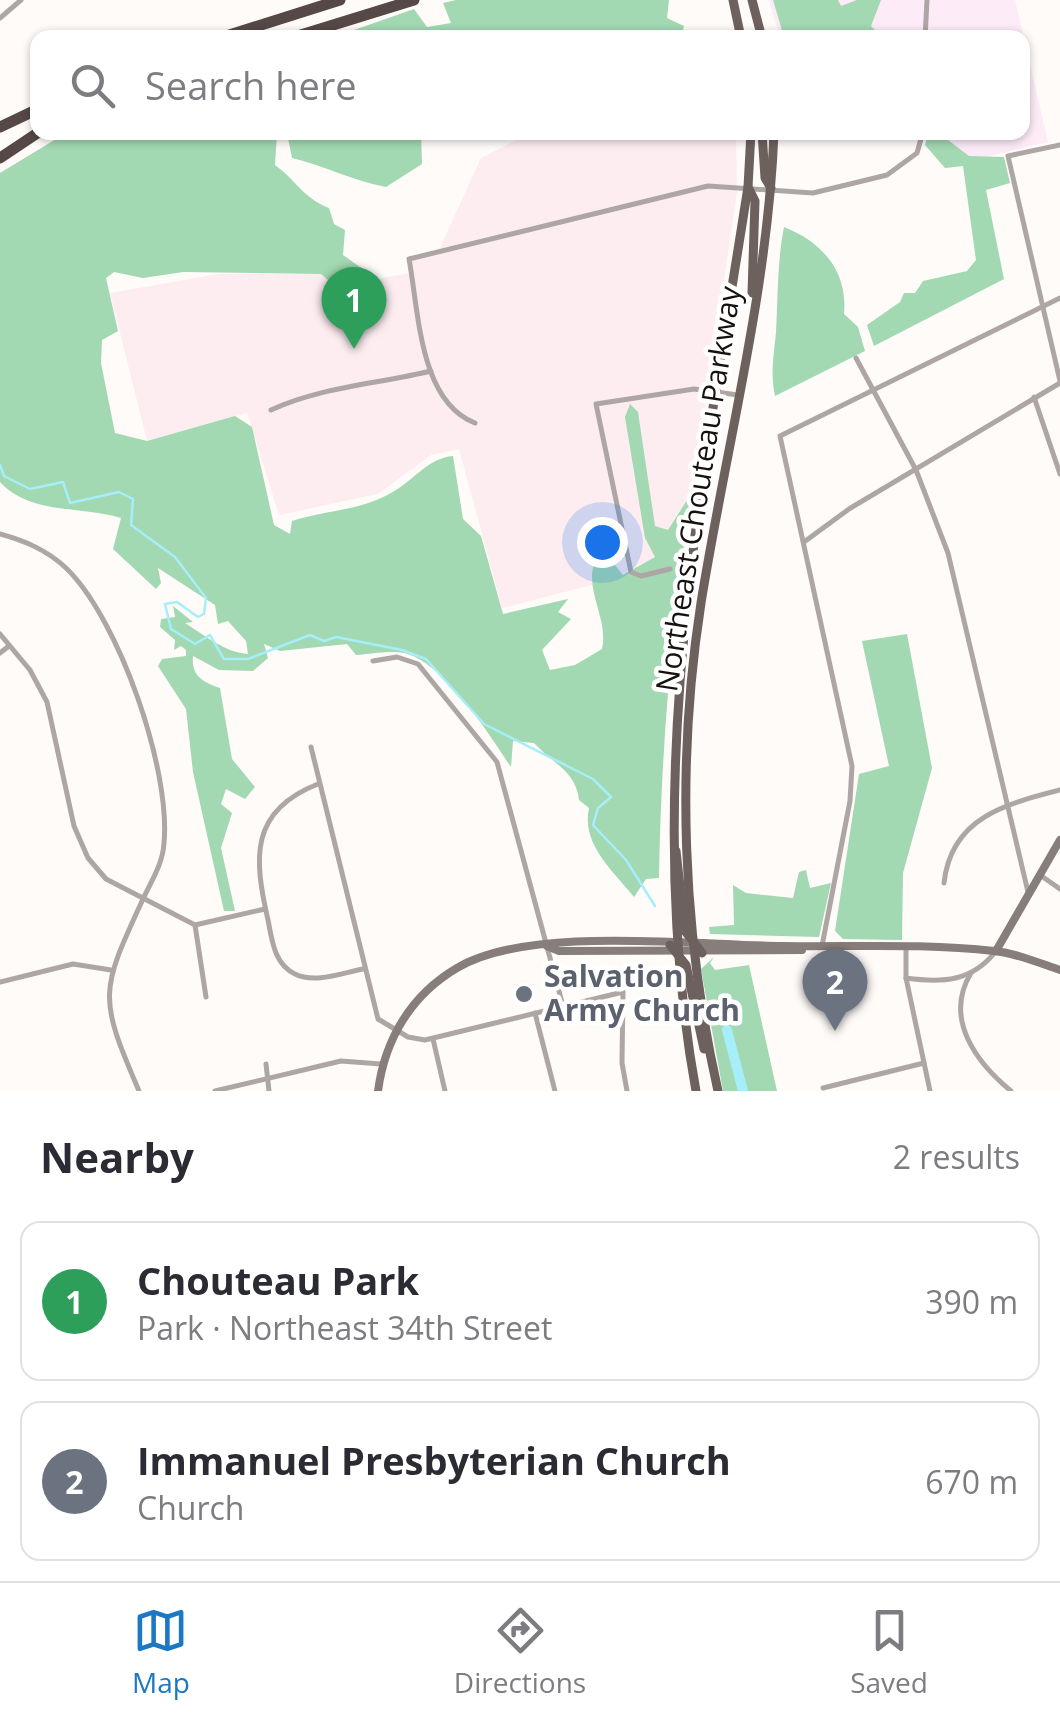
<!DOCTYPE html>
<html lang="en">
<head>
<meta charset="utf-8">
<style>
  :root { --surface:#fff; --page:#f2f2f3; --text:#2b2b33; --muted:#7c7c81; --line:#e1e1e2; --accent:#1c77c4 }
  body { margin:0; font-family:"Open Sans",sans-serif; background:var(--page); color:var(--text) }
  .you { position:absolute; left:602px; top:542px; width:35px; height:35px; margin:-25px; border:8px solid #fff; border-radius:50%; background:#1a73e8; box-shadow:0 0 0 15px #1a73e833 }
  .badge { display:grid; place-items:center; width:65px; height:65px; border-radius:50%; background:var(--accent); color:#fff; font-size:32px; font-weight:700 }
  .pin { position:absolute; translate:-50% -82px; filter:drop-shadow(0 2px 5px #0008) }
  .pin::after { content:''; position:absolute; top:52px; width:35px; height:30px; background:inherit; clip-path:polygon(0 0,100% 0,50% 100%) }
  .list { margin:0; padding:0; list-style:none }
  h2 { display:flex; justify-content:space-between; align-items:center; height:130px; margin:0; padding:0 40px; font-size:42px }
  h2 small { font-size:32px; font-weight:400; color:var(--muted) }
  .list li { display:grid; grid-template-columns:65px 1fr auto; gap:30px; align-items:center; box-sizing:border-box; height:160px; margin:0 20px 20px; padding:0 20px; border:2px solid var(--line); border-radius:20px }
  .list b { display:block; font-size:38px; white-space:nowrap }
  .list p { margin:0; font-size:32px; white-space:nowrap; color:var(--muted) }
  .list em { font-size:32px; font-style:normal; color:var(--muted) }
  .icon { flex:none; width:55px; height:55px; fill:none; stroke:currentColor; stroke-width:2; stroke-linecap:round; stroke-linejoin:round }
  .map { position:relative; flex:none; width:1060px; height:1091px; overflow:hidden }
  .search { position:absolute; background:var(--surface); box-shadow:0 2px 8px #0004; left:30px; right:30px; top:30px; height:110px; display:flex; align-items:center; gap:25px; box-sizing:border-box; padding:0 35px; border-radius:20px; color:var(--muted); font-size:38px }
  .sheet { height:490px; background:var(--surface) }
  nav { display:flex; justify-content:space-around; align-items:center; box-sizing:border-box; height:140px; border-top:2px solid var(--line); background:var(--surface); font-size:28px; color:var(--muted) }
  nav a { display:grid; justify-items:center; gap:5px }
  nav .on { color:var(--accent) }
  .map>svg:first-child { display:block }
  .commercial { fill:#fdecf8 }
  .industrial { fill:#fdedf1 }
  .green { fill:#a2d8b2 }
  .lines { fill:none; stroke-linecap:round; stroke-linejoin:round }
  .stream { stroke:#a6eef9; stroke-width:2.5 }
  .river { stroke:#a6eef9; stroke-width:10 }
  .street { stroke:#ada6a5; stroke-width:5 }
  .secondary { stroke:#877d7b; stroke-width:8 }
  .primary { stroke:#6d615e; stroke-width:9 }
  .highway { stroke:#564846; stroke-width:11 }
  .worship-dot { fill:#6b7280; stroke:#fff; stroke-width:4 }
  .labels { text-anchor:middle; stroke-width:9; stroke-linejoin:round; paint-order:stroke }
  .street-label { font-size:30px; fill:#15110e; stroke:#fff }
  .worship-label { font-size:30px; font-weight:bold; fill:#5b616d; stroke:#fff; text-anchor:start }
</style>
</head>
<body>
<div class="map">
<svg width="1060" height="1091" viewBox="0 0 1060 1091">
  <rect width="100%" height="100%" fill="#fefbf9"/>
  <path class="commercial" d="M769 0H1015L1048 142 961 163 920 133 1022 132V38L780 37Z"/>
  <path class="industrial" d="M530 133H736L737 192 682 562 502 608 459 449 431 455 378 494 279 515 247 413 147 441 110 293 219 274H321L335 286 411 273 409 259 438 252 481 158Z"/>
  <g class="green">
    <path d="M456 0H669L667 18 684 26 681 38 334 37 414 9 427 27 451 23 443 3Z"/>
    <path d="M773 0H838L841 6 857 0H881L871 26 881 37H784Z"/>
    <path d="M66 133H277L275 165C298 182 302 197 329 208L334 224 345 230 343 255 377 279 335 286 321 274 183 272 143 278 114 272 106 278 118 331 102 340 101 363 115 433 147 441 235 416 252 427 274 525 290 534 292 521C329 509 366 511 399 488 417 476 430 458 453 456L463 519 481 536 503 614 568 599 558 612 571 619 542 650 550 670 575 665 602 649C610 615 576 582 602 549L623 575 655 557 645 538 625 417 630 404 638 412 655 526 668 530 691 494C672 622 661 749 659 878L646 879 634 897C613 871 581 844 589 808L579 800C576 771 552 763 534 743L513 741 511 767C490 735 443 661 404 653 390 650 370 654 356 655L347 644 280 651 264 644 268 658 253 671 219 670 193 656C191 676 203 682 220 688L232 759 255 787 245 799 226 789 221 804 232 813 221 848 235 911H224L193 772 186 709 158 666 162 659 186 656V650L181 646 174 650 175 640 160 627 161 619 175 617 173 606 193 622 185 623C204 635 226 653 248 654L246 641 228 621 218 624 215 605 158 568 161 583 156 589 113 549 121 518C83 506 30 515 0 482V173Z"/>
    <path d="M287 133H421L422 164 386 187C353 181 325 166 292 158Z"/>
    <path d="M927 138 948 140 969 156 1004 157 1010 183 986 190 1004 279 874 346 867 325 900 302 904 293H915L923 281 967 271 976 260 963 166 945 168 925 145Z"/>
    <path d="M784 227C822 242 848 271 844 314L858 327 865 351 775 396C770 372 774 355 776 332 778 297 777 263 784 227Z"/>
    <path d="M907 634 932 768 903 873 902 940 843 939 835 931 859 774 889 766 862 641Z"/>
    <path d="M806 870 810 888 831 883 819 937 710 934 709 927 734 925 733 885 746 893 793 898 799 872Z"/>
    <path d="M714 957 710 963 715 970 749 965 777 1091H723L701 969Z"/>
  </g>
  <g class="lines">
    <path class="stream" d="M0 465 4 476 30 489 63 482 70 503 119 492 133 499 131 525 175 557 206 598 204 614 198 617 177 602 165 604 171 629 195 644 210 635 224 659H248L310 635 324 641 336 637 402 650 426 659 484 724 593 779 611 797 598 808 593 825 626 860 655 906"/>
    <path class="river" d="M727 1030 743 1091"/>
    <g class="street">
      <path d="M0 18 21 0"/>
      <path d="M925 38 927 0"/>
      <path d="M1060 145 1008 156 1060 381"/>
      <path d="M856 358 916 470 948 553 1028 892"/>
      <path d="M1034 397 1060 474"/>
      <path d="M271 410C320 387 378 384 431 371"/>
      <path d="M475 423C419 401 419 312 409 259L708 186 813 193 887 175 917 153 923 132"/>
      <path d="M0 534C25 541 47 550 66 568 119 619 171 770 164 843 163 863 152 880 143 899 100 992 98 996 139 1091"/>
      <path d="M804 542 849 509 1060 383"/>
      <path d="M670 569 641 576 631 572 596 404 694 389 738 395"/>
      <path d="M0 634 30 670 47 702 74 826 88 858 106 879 195 925 265 909"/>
      <path d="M0 653 9 646"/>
      <path d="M373 661 397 657 418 664 497 762 563 1006"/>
      <path d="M311 747 378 1019 408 1037 425 1040 623 992 622 1063 627 1091"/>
      <path d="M318 784C249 811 254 859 268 920 272 940 274 964 295 974 315 984 342 973 363 969"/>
      <path d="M1040 875 1060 889"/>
      <path d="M944 883C951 818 1005 804 1060 790"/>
      <path d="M195 925 206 997"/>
      <path d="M822 946 850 801 852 766 780 436 1060 298"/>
      <path d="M906 947V978L930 1091"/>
      <path d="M971 973C943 1019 977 1063 1011 1091"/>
      <path d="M906 978C942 983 972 982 996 951"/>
      <path d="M0 982 73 964 111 970"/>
      <path d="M535 1013 555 1091"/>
      <path d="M433 1039 445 1091"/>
      <path d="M266 1064 269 1091"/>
      <path d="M823 1088 924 1063"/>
      <path d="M215 1091 341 1061 381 1064"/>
    </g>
    <g class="secondary">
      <path d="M547 946 559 951 802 950"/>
      <path d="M996 951 1060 840"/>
      <path d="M378 1091C385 1039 411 995 457 968 529 925 694 945 781 946 851 947 924 943 994 951 1016 953 1039 963 1060 970"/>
    </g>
    <g class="primary">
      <path d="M733 0 741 38"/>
      <path d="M752 0 762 38"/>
      <path d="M762 132 765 178 771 188"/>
      <path d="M748 187 755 201 752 293"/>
      <path d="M676 851 685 931 702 953"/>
      <path d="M670 945 686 965 704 1049"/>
      <path d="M696 1091C641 789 701 486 748 187L751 132"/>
      <path d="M718 1091C682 932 676 764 701 603 726 447 768 291 774 132"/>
    </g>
    <g class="highway">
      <path d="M220 38 340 0"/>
      <path d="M291 38 414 0"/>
      <path d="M0 127 38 109"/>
      <path d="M0 158 39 132"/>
    </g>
  </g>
  <circle class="worship-dot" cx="524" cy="994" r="10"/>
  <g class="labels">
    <g class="street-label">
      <text transform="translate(699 489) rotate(-81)" y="10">Northeast Chouteau Parkway</text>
    </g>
    <g class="worship-label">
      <text x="544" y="987">Salvation<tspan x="544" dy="34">Army Church</tspan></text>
    </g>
  </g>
</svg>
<div class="you"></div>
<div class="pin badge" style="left:354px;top:349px;background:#2e9e5b">1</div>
<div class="pin badge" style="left:835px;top:1031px;background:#6b7280">2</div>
<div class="search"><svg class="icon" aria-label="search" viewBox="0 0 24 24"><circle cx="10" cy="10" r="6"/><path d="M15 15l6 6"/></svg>Search here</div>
</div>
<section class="sheet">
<h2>Nearby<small>2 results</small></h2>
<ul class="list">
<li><span class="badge" style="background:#2e9e5b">1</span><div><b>Chouteau Park</b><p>Park · Northeast 34th Street</p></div><em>390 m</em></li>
<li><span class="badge" style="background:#6b7280">2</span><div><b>Immanuel Presbyterian Church</b><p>Church</p></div><em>670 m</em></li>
</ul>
</section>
<nav>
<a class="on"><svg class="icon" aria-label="map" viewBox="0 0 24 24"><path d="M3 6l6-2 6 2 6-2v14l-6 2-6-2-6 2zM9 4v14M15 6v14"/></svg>Map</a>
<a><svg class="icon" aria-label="directions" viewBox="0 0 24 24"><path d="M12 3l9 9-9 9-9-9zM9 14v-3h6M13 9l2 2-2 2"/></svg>Directions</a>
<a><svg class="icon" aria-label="saved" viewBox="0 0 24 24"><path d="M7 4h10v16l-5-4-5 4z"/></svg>Saved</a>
</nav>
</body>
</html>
